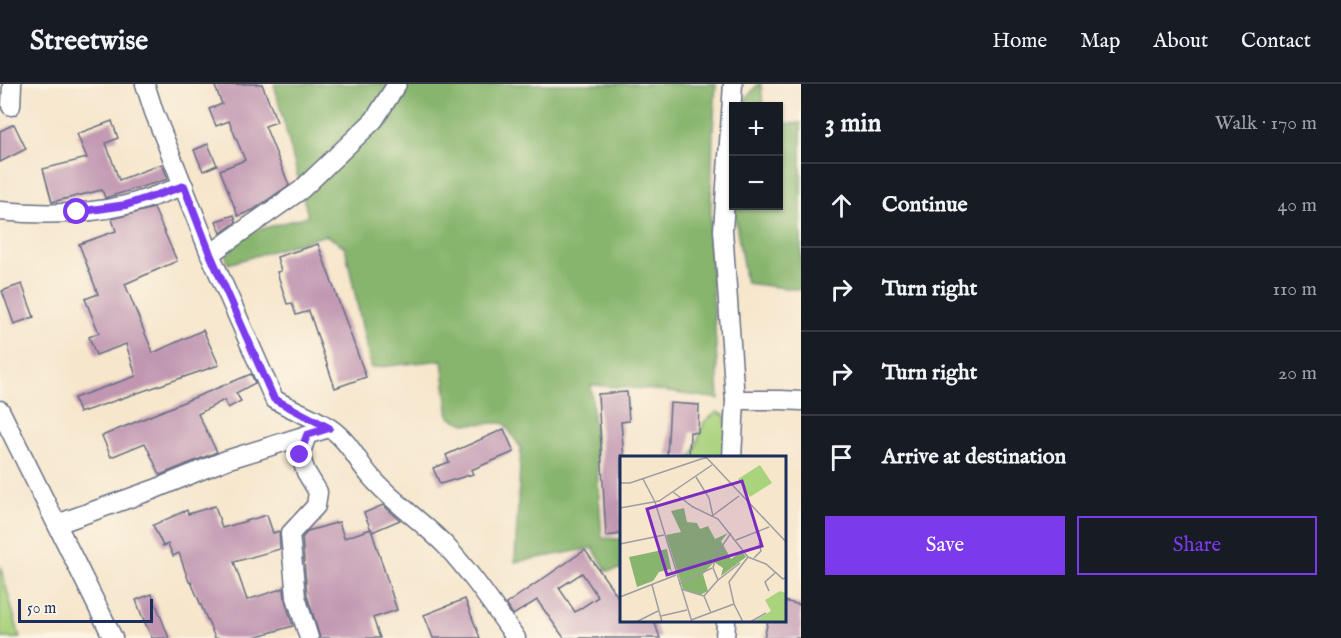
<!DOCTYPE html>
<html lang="en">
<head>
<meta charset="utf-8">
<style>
  :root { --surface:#171b24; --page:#20242c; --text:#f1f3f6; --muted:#9ea1a6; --line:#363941; --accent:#7c3aed }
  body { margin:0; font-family:"IM FELL English",serif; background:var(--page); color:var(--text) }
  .controls { position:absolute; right:18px; top:18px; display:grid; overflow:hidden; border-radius:0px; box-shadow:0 2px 4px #0004 }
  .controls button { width:54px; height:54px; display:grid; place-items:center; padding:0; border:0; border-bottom:2px solid var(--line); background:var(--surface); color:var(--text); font:30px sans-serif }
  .scale { position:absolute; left:18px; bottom:15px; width:135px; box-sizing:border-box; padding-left:6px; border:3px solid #1b2f5e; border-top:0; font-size:16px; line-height:21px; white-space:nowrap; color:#1b2f5e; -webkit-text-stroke:4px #fcf5e5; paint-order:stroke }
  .stop { position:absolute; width:18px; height:18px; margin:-14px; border:4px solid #7c3aed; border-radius:50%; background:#fff }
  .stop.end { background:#7c3aed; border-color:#fff; box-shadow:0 2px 6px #0008 }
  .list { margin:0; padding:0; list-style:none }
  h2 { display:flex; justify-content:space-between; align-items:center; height:78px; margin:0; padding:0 24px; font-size:26px }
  h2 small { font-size:20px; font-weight:400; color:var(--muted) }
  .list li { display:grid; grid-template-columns:39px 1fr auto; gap:18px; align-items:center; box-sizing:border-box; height:84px; padding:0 24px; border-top:2px solid var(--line) }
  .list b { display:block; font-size:22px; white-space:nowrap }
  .list em { font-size:20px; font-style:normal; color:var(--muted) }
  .actions { display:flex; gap:12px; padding:18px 24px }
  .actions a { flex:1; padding:14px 0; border:2px solid var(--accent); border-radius:0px; text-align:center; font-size:21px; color:var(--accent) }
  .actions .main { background:var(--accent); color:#fff }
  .icon { flex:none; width:33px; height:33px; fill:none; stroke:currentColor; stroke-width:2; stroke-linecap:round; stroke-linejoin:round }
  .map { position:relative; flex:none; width:801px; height:554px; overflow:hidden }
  header { display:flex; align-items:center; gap:36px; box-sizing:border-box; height:84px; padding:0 30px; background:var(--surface); border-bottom:2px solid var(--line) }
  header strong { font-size:28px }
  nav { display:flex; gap:33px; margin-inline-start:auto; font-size:21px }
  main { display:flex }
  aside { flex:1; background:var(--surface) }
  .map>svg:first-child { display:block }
  .green { fill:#aad37e; stroke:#62816e; stroke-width:1.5 }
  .forest { fill:#87b56d; stroke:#517266; stroke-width:1.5 }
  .building { fill:#c096b1; fill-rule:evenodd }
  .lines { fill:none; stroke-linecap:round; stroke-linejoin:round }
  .minor-casing { stroke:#686f84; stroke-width:21 }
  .minor { stroke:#fff; stroke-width:18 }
  .route { stroke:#7c3aed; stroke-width:8 }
  .inset-road { fill:none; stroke:#9e9da0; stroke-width:1.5 }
  .view { fill:#7b2cbf; fill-opacity:0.15; stroke:#7b2cbf; stroke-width:3 }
  .inset-edge { fill:none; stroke:#1b2f5e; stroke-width:3 }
</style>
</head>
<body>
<header>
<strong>Streetwise</strong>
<nav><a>Home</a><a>Map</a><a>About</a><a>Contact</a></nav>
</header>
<main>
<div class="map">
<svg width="801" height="554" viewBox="0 0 801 554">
  <rect width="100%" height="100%" fill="#fcf5e5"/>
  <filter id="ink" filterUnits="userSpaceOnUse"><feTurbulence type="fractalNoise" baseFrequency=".0167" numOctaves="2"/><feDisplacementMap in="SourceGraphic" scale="12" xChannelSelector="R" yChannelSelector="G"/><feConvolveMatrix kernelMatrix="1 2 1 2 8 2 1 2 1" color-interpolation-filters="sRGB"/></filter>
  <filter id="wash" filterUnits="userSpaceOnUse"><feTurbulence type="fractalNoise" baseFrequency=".008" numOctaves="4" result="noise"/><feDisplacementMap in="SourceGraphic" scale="24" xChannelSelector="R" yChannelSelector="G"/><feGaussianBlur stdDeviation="1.35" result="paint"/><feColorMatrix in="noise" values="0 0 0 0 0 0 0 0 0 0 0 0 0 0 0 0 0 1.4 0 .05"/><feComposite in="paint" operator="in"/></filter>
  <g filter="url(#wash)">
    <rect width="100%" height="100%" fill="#f6e6cc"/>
    <g class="green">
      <path d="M717 328 726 332 727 374H690L694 368 704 338Z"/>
      <path d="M0 481 20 554H0Z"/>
    </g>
    <g class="forest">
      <path d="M274 0H716L713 47 710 158 719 315 646 305 591 301 602 454 621 455V485L607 487 593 464 515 478 521 364 504 339 465 340 449 333 442 276 371 284 345 163 326 151 228 180 222 156 308 132Z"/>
      <path d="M758 0H761L763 22H740Z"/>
      <path d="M801 39V206L746 199 732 115 734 122H778L779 40Z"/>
    </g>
    <g id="blocks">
      <g class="building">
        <path d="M214 0H262L277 38 265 42 289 101 253 126 238 132 220 86 245 76 229 37 216 42 209 25 222 20Z"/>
        <path d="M112 37 118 54 106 59 119 96 162 80 168 95 108 113 105 114 102 106 52 118 43 85 87 74 77 50Z"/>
        <path d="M14 40 26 65 0 78V47Z"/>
        <path d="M208 60 217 81 203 87 194 66Z"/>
        <path d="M154 124 177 177 125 200 153 269 203 246 219 281 79 329 74 314 136 292 126 260 96 271 89 253 99 249 85 215 98 210 79 160 116 147 112 135Z"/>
        <path d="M234 131 236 138 221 149 216 137Z"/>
        <path d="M318 160 366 293 335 304 309 227 296 231 292 219 287 220 277 188 281 187 277 173Z"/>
        <path d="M22 200 34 233 14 240 2 207Z"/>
        <path d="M251 290 255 299 236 309 241 317 228 324 224 316 198 330 217 368 160 391 145 359 111 373 102 352Z"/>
        <path d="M627 308 629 337 621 338 624 374H621V450L606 452 598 310Z"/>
        <path d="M670 319 699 321 698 349 690 348 689 373 667 372Z"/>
        <path d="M504 345 514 368 471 386 473 390 440 400 433 384 449 378 446 371Z"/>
        <path d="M383 421 400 436 372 448 364 429Z"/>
        <path d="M215 422 222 444 267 431 273 449 279 447 280 465 234 478 247 516 284 504 285 516 293 542 251 554H215L191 498H189L179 469 173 472 168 460 163 462 153 441 187 426 188 430Z"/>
        <path d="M339 438 344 454 371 445 397 526 373 534 380 554H320L307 511 302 454 308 447Z"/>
        <path d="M585 466 621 517V537H654L660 554H564L537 516 513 531 506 520ZM582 489 598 513 575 528 559 504Z"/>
        <path d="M152 510 169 554H152L142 532 136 516Z"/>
        <path d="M465 515 480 554H433L424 531Z"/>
        <path d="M784 517 801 521V554H764L768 537H784Z"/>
      </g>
    </g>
  </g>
  <g filter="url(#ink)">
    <use href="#blocks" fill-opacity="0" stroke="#686f84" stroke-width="1.5"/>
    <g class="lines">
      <defs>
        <g id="minor">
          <path d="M145 0 154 28 210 170 274 315C293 327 316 333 334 347 351 360 358 379 372 394 394 419 423 438 446 462 472 490 494 523 516 554"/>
          <path d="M11 22 12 0"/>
          <path d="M0 127C41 131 85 131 126 121 145 116 165 108 184 102"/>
          <path d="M210 170 301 106 374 36 397 0"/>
          <path d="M735 316H781L801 317"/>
          <path d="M0 326 113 554"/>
          <path d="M307 351 300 371 306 388 318 408 316 422 290 450 296 513 309 554"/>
          <path d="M732 374 735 316 723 146 733 0"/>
          <path d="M57 440 155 405 226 376 329 344"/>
          <path d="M725 554 726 538"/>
        </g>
      </defs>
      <use href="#minor" class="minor-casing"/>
      <use href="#minor" class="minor"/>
    </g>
  </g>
  <g class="lines" filter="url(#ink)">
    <path class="route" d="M77 128 126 121 184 102 210 170 274 315 329 344 307 351 300 371"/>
  </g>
  <g transform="translate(620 372)">
    <rect width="166" height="166" fill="#f6e6cc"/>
    <path d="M140 9 152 27 130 41 118 23ZM160 135 166 137V166H133L151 155 145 144Z" fill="#aad37e"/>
    <path d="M64 52 67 66 77 67 80 73 88 70 95 83 108 77 101 85 111 103 122 95 126 101 101 120 103 112 94 106 83 118 88 135 80 139 63 133 46 79 61 76 51 55ZM47 93 52 117 50 113 39 116 33 125 17 131 9 101Z" fill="#87b56d"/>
    <path class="inset-road" d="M86 1 167 87M76 21 89 42 93 60M23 23 35 46 72 166M0 27H10L87 1M53 36 73 51 98 63 128 101 146 108 163 123 167 120M0 52 39 45 92 9M92 60 119 40M111 77 96 99 93 112 98 124 120 107M116 84 149 71M0 88 44 79M134 102 141 95 139 87M59 128 92 112M32 129 42 166M61 133 84 140M149 135 145 126 155 117M0 141 56 119M91 157 84 140 98 124M41 160 67 154M71 164 114 148M16 166 38 155M123 166 114 148 109 126 128 101M130 166 146 157"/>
    <path class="view" d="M122 25 142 90 47 119 27 53Z"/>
    <rect width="166" height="166" class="inset-edge"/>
  </g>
</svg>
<div class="controls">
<button>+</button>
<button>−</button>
</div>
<div class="scale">50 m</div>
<div class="stop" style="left:77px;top:128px"></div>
<div class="stop end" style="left:300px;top:371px"></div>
</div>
<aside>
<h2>3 min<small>Walk · 170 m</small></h2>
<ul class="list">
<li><svg class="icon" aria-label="ahead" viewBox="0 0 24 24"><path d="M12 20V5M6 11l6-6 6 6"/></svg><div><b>Continue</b></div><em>40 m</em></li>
<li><svg class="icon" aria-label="right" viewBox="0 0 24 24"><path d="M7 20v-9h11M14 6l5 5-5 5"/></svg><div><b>Turn right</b></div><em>110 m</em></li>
<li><svg class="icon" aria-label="right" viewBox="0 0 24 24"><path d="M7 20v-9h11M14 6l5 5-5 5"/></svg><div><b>Turn right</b></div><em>20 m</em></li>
<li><svg class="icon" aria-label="arrive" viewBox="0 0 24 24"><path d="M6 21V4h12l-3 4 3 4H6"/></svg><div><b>Arrive at destination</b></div></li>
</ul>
<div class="actions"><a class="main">Save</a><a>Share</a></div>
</aside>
</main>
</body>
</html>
